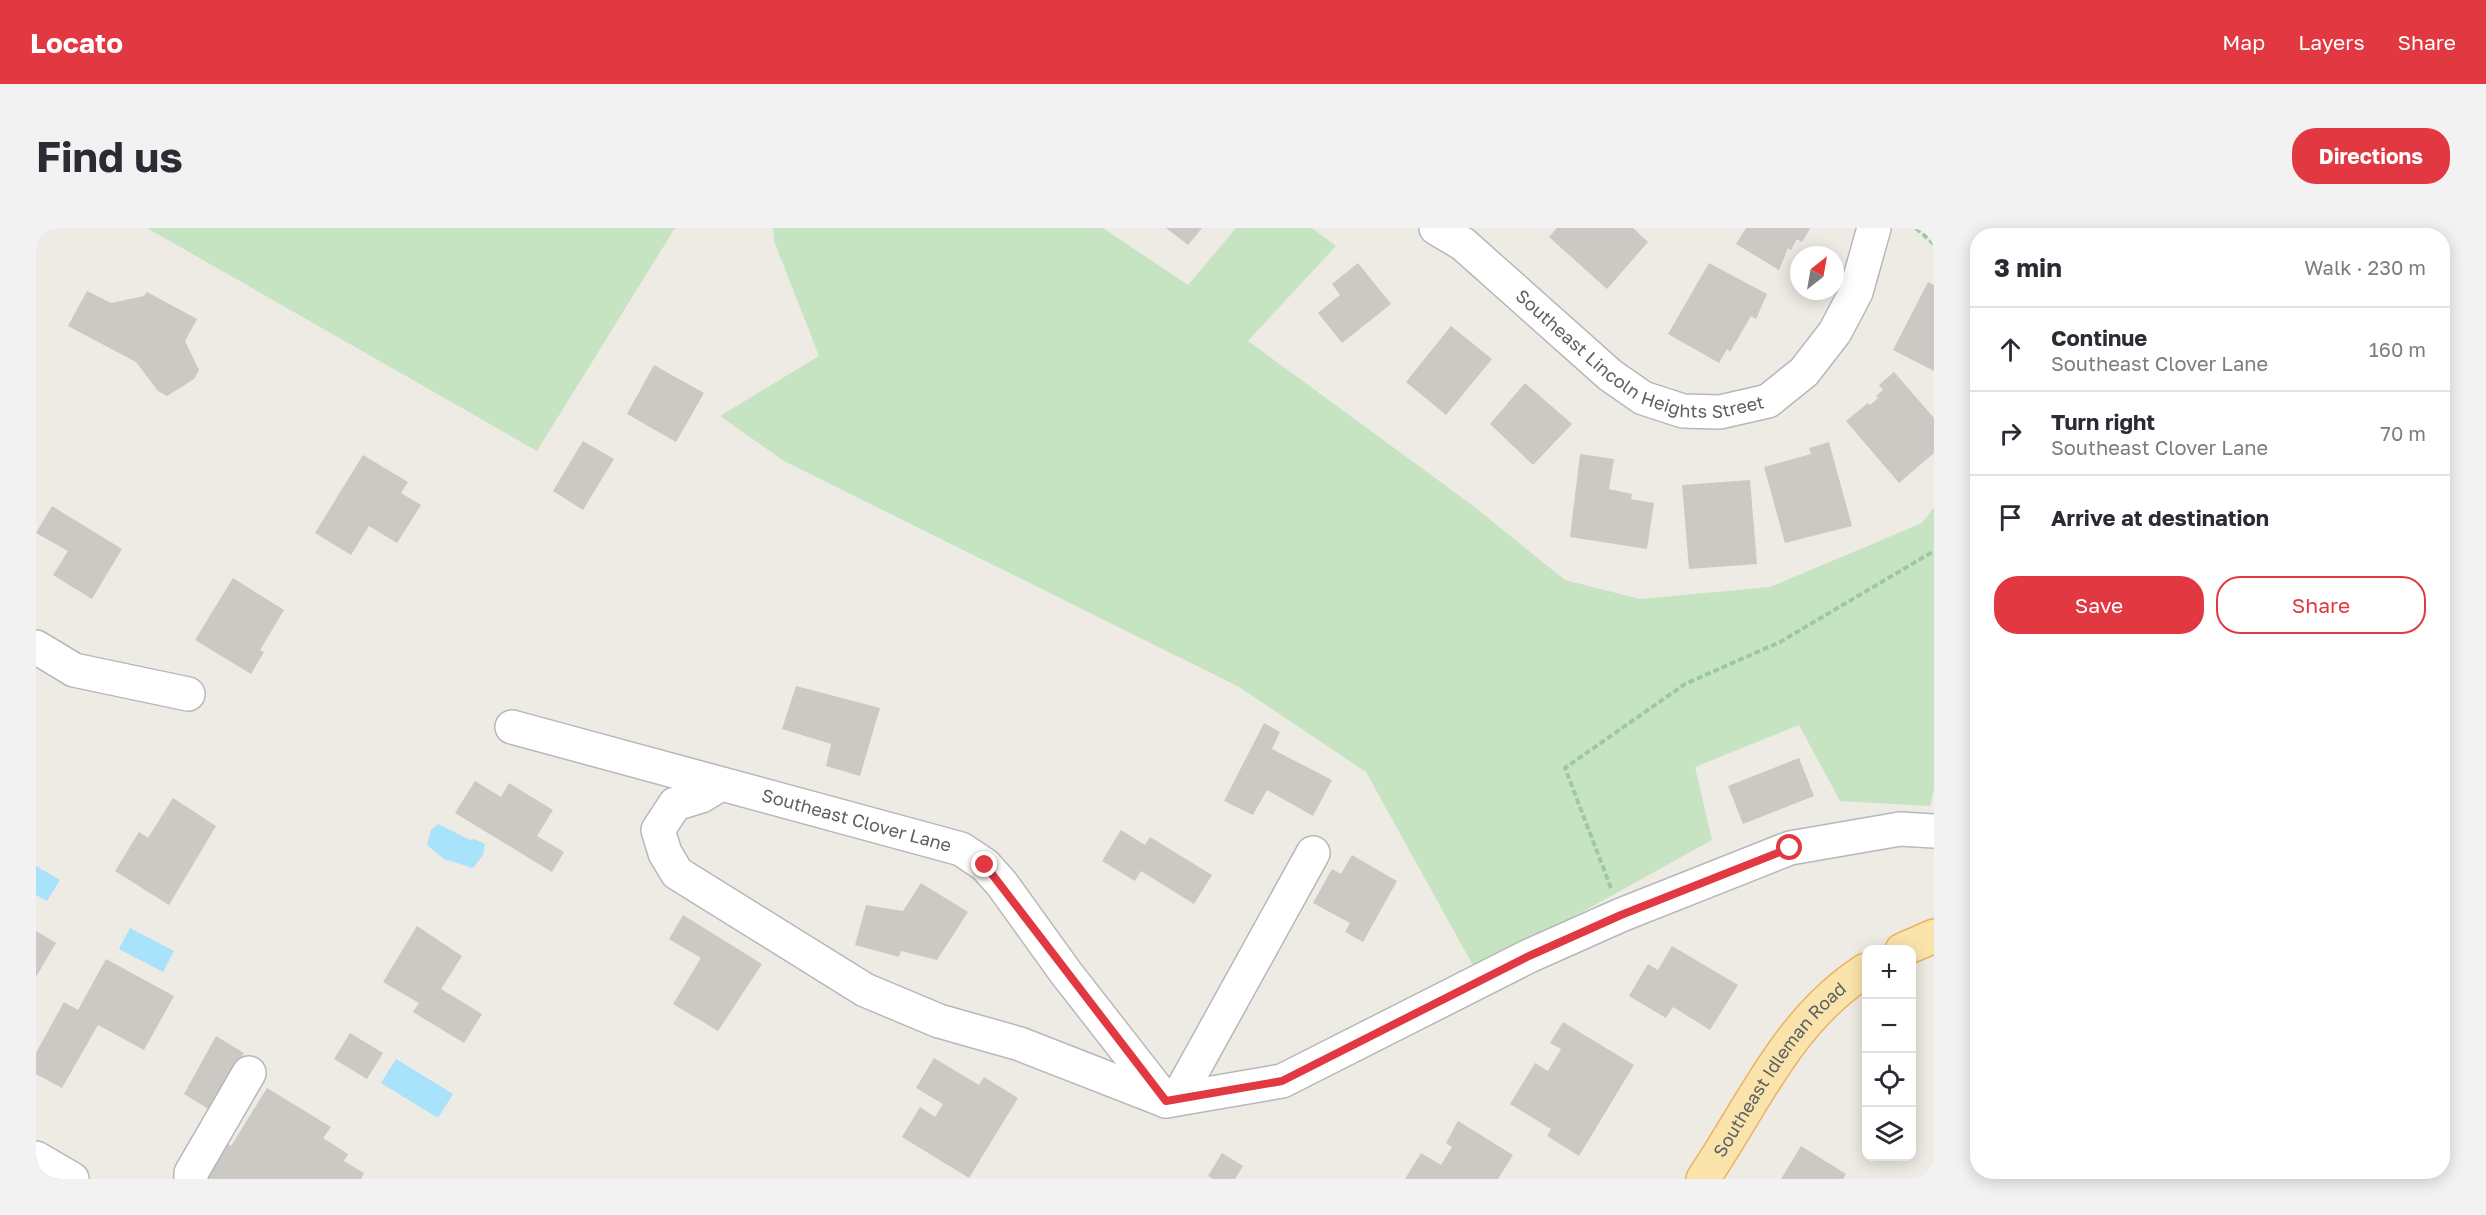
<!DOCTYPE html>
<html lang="en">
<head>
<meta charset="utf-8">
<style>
  :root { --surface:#fff; --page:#f2f2f3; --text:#2b2b33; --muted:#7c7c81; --line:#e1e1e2; --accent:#e13841 }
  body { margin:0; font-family:"Golos Text",sans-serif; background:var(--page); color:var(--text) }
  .controls { position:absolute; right:18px; bottom:18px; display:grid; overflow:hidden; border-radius:12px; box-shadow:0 3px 15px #0003 }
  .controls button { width:54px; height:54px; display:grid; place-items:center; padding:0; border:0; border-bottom:2px solid var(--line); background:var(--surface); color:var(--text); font:30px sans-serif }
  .compass { position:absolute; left:1754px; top:18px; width:54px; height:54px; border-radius:50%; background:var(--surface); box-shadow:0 3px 15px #0003; rotate:31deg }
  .stop { position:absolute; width:18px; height:18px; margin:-14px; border:4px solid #e13841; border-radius:50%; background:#fff }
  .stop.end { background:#e13841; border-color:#fff; box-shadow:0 2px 6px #0008 }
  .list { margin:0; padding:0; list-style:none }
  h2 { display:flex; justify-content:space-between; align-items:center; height:78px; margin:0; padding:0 24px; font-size:26px }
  h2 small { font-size:20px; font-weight:400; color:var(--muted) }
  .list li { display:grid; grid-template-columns:39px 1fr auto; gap:18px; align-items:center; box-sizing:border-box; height:84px; padding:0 24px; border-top:2px solid var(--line) }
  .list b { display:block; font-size:22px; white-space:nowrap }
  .list p { margin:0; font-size:20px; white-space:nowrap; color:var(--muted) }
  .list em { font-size:20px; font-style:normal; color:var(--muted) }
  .actions { display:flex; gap:12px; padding:18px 24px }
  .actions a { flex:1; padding:14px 0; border:2px solid var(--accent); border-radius:24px; text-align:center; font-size:21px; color:var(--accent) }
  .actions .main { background:var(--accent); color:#fff }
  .icon { flex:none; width:33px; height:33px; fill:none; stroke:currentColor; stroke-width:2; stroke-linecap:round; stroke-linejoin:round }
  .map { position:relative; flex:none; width:1898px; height:951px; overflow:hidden; border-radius:24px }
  header { display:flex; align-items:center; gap:36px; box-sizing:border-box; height:84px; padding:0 30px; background:var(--accent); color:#fff }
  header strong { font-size:28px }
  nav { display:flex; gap:33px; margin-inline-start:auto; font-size:21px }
  .intro { display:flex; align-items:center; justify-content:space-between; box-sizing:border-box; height:144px; padding:0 36px }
  h1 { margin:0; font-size:42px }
  .button { padding:15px 27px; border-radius:24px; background:var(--accent); color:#fff; font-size:21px; font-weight:700 }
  main { display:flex; gap:36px; padding:0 36px }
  aside { flex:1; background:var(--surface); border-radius:24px; box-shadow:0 3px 15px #0003 }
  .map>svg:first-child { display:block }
  .green { fill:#c7e4c2 }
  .water { fill:#a8e2fb }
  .building { fill:#ccc8c4 }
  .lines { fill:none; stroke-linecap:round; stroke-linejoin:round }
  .minor-casing { stroke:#b5b8bb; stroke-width:36 }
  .major-casing { stroke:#ebb161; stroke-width:36 }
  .path { stroke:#9dc8a3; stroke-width:4; stroke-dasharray:6 3; stroke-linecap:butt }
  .minor { stroke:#fff; stroke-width:33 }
  .major { stroke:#fbe4ac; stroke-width:33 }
  .route { stroke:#e13841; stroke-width:8 }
  .labels { text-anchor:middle; stroke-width:4.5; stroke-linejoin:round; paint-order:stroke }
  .street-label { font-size:18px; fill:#5c6164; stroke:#fff }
</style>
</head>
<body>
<header>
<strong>Locato</strong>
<nav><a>Map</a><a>Layers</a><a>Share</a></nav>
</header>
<div class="intro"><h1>Find us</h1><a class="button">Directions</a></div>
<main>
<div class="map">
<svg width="1898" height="951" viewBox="0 0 1898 951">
  <rect width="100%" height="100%" fill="#eeebe4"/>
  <g class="green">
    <path d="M111 0H639L501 223Z"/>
    <path d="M737 0H1067L1152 57 1200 0H1276L1300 18 1212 113 1436 277 1529 352 1604 371 1734 359 1886 295 1898 279V561L1894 578 1804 573 1763 497 1659 539 1676 612 1440 743 1330 544 1203 459 748 233 684 188 783 128 738 13Z"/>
  </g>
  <g class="water">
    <path d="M402 596 434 612 438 611 449 616 447 627 437 640 408 631 391 617 395 602Z"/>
    <path d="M0 638 24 652 11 673 0 667Z"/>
    <path d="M94 700 138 723 127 744 83 721Z"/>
    <path d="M360 831 417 866 402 890 345 855Z"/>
  </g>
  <g class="building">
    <path d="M1130 0H1166L1152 17Z"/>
    <path d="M1521 0H1597L1612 14 1571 61 1513 9Z"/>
    <path d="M1710 0H1773L1774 1 1766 14 1761 11 1755 22 1752 20 1743 42 1700 16Z"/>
    <path d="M1322 35 1355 76 1306 115 1282 85 1304 67 1296 56Z"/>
    <path d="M1673 35 1731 66 1720 91 1715 88 1694 124 1691 121 1683 135 1632 106Z"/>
    <path d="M1892 54 1898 57V143L1857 122Z"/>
    <path d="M51 63 75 75 108 68 111 64 161 91 149 113 163 142 158 151 131 168 122 163 100 134 32 98Z"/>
    <path d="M1415 98 1456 131 1410 187 1370 154Z"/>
    <path d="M618 137 668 165 640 214 591 186Z"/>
    <path d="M1858 144 1898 190V225L1863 255 1810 193 1832 175 1834 177 1842 170 1840 168 1847 162 1843 157Z"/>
    <path d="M1489 155 1536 196 1497 237 1454 196Z"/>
    <path d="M547 213 578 231 547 282 517 263Z"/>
    <path d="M1793 214 1816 298 1749 315 1728 239 1775 226 1773 220Z"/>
    <path d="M1544 226 1578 231 1573 261 1596 266 1595 271 1618 275 1611 321 1534 309Z"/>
    <path d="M327 227 372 254 365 265 385 277 361 315 333 298 315 327 279 305Z"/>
    <path d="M1714 252 1721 336 1653 341 1646 257Z"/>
    <path d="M16 278 86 321 56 371 17 347 32 323 0 305Z"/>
    <path d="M197 350 248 382 224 422 228 424 215 446 159 412Z"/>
    <path d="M760 458 844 480 824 548 790 538 795 516 746 501Z"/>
    <path d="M1228 495 1244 504 1236 521 1296 552 1277 588 1231 562 1217 587 1188 573Z"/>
    <path d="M1763 530 1778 568 1707 596 1692 558Z"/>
    <path d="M439 553 465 569 473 555 517 582 501 608 528 624 516 644 419 585Z"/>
    <path d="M137 570 180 598 133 677 79 643 103 604 112 610Z"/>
    <path d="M1085 602 1109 617 1114 609 1176 647 1158 676 1105 643 1099 653 1066 633Z"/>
    <path d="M1316 627 1361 653 1327 714 1309 704 1314 695 1277 675 1296 641 1305 646Z"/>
    <path d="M885 655 932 684 901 732 865 723 863 729 819 717 830 677 867 683Z"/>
    <path d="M647 687 726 736 682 803 637 776 665 730 633 711Z"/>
    <path d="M381 698 426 728 405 761 446 786 428 815 377 784 383 775 347 754Z"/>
    <path d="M0 703 20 715 0 749Z"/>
    <path d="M1636 718 1702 757 1674 802 1637 779 1630 790 1593 768 1612 736 1622 742Z"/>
    <path d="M70 731 138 768 108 822 62 797 26 860 0 846V825L28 774 42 782Z"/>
    <path d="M1527 794 1598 837 1543 928 1511 908 1515 901 1474 876 1499 835 1512 843 1525 821 1514 815Z"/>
    <path d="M314 805 347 825 331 851 298 831Z"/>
    <path d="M180 808 208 825 174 882 148 866Z"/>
    <path d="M898 830 943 857 948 849 982 870 933 950 866 909 884 879 899 889 907 876 880 860Z"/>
    <path d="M231 860 295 899 287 910 312 926 308 933 328 945 325 951H175L165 945 185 911 195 918Z"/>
    <path d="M1422 893 1477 927 1462 951H1369L1385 925 1405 937 1416 919 1410 915Z"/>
    <path d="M1765 918 1810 946 1807 951H1745Z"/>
    <path d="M1186 925 1207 938 1199 951H1177L1172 948Z"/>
  </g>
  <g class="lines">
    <defs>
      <g id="minor">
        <path id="s1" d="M1400 0 1427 16 1574 147 1607 170 1647 183 1684 184 1732 173 1768 144 1799 104 1820 64 1838 0"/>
        <path d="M0 419 38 442 152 466"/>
        <path id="s2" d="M476 499 925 621 949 637 966 656 1030 745 1130 873 1246 853 1493 728 1585 687 1754 620 1864 601 1898 603"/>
        <path d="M685 556 665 568 639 576 622 602 629 625 641 645 829 762 903 793 984 816 1130 873"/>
        <path d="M1141 871 1277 625"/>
        <path d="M0 930 36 951"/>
        <path d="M155 951V945L213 845"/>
      </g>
      <g id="major">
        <path d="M1866 722 1898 708"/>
        <path id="s3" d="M1667 951C1717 877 1752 792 1830 742"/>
      </g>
    </defs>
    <use href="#minor" class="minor-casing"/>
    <use href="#major" class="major-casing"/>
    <g class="path">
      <path d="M1880 0 1898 16"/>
      <path d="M1575 660 1529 540 1649 456 1744 414 1898 323"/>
    </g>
    <use href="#minor" class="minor"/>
    <use href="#major" class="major"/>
  </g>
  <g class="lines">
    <path class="route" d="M949 637 1130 873 1246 853 1493 728 1585 687 1754 620"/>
  </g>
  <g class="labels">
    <g class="street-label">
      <text dy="6" stroke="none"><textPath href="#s1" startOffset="249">Southeast Lincoln Heights Street</textPath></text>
      <text dy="6" stroke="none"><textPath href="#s2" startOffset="357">Southeast Clover Lane</textPath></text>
      <text dy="6" stroke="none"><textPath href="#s3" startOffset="134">Southeast Idleman Road</textPath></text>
    </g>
  </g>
</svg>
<div class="controls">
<button>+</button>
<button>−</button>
<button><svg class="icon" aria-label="locate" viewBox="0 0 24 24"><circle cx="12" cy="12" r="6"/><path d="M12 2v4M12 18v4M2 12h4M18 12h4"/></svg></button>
<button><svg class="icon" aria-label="layers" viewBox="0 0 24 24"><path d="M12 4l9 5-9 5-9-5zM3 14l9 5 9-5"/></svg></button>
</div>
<svg class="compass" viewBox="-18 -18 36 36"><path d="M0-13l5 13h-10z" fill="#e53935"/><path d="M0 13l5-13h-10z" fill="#7c7c81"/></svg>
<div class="stop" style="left:1754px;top:620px"></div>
<div class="stop end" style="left:949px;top:637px"></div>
</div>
<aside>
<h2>3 min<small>Walk · 230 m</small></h2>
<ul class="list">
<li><svg class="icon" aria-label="ahead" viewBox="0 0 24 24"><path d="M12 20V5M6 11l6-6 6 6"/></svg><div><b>Continue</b><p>Southeast Clover Lane</p></div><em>160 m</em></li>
<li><svg class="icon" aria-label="right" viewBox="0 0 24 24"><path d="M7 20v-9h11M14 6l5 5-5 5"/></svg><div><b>Turn right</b><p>Southeast Clover Lane</p></div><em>70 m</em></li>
<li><svg class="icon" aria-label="arrive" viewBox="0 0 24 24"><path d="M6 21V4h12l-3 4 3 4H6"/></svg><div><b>Arrive at destination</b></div></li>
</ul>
<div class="actions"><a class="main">Save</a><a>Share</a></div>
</aside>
</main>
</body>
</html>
